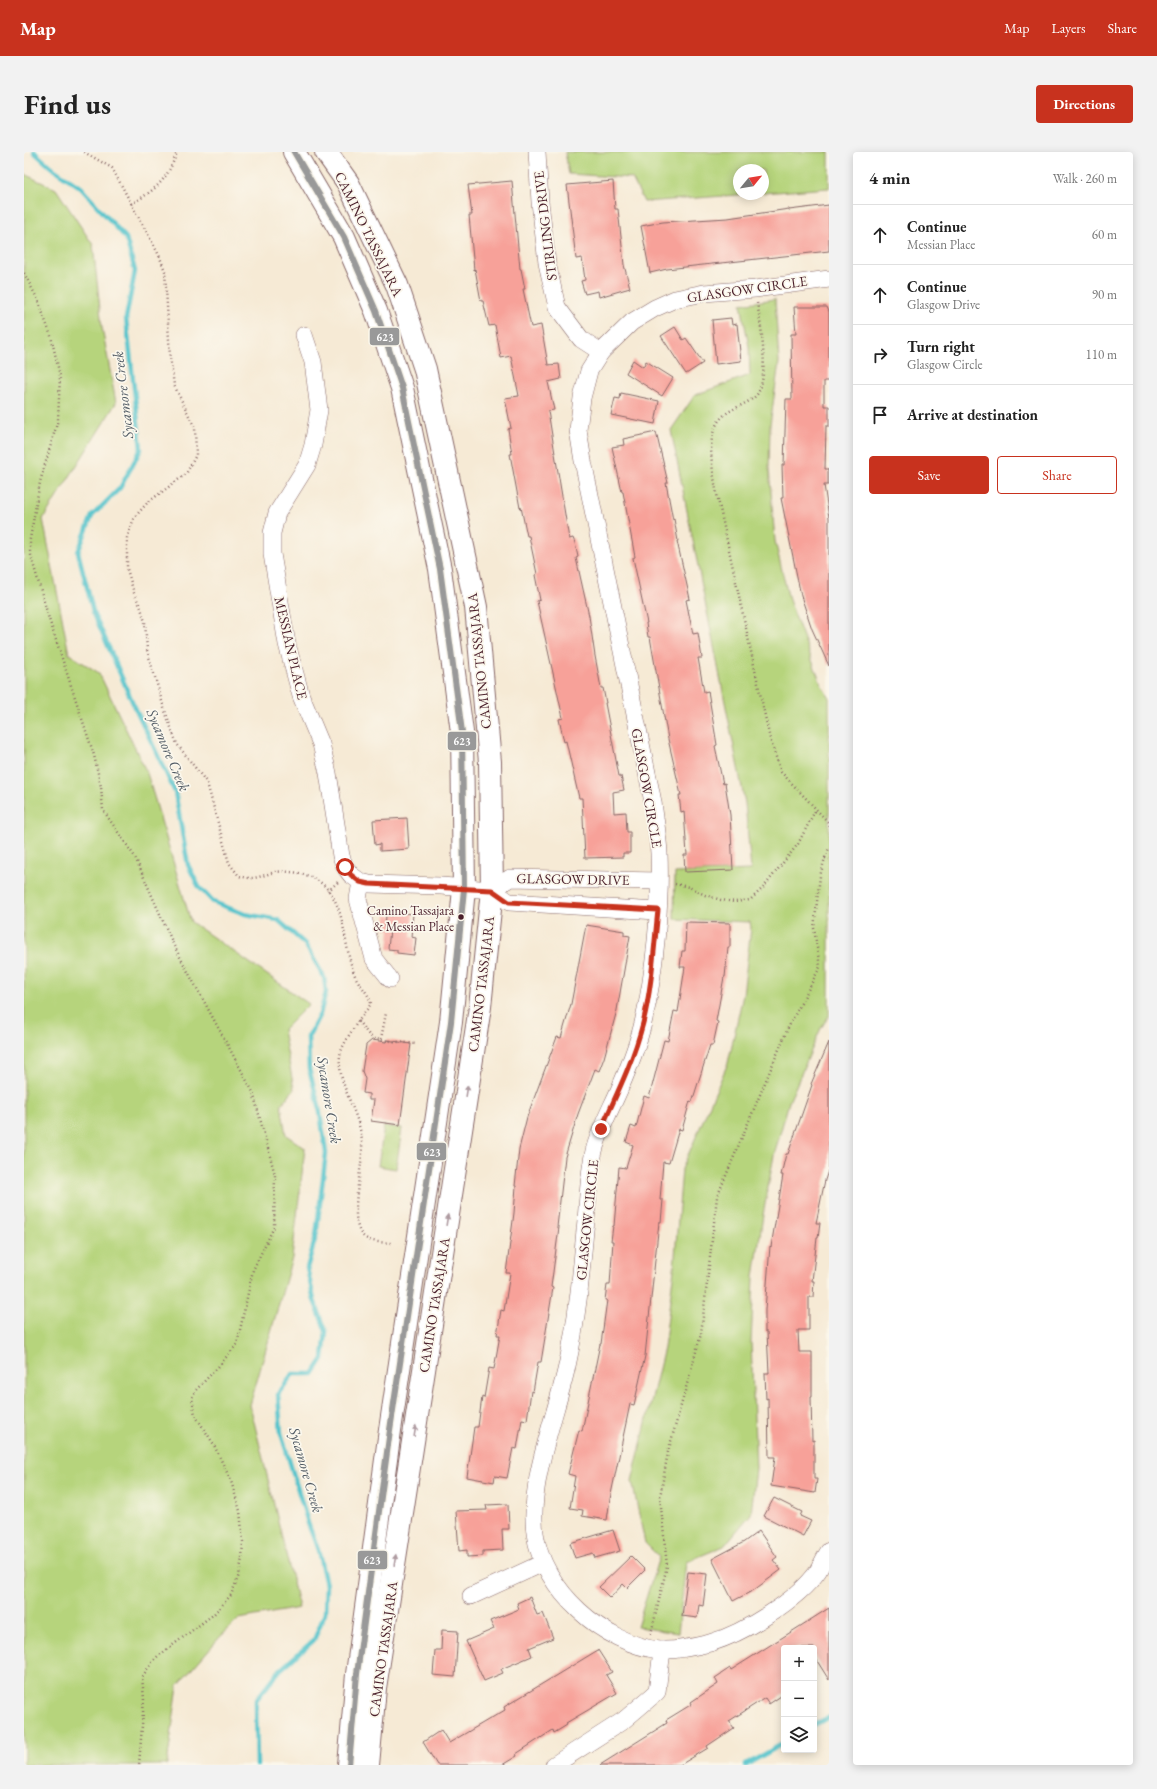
<!DOCTYPE html>
<html lang="en">
<head>
<meta charset="utf-8">
<style>
  :root { --surface:#fff; --page:#f2f2f2; --text:#222; --muted:#767676; --line:#e0e0e0; --accent:#c8321e }
  body { margin:0; font-family:"EB Garamond",serif; background:var(--page); color:var(--text) }
  .controls { position:absolute; right:12px; bottom:12px; display:grid; overflow:hidden; border-radius:4px; box-shadow:0 2px 10px #0003 }
  .controls button { width:36px; height:36px; display:grid; place-items:center; padding:0; border:0; border-bottom:1px solid var(--line); background:var(--surface); color:var(--text); font:20px sans-serif }
  .compass { position:absolute; left:709px; top:12px; width:36px; height:36px; border-radius:50%; background:var(--surface); box-shadow:0 2px 10px #0003; rotate:60deg }
  .stop { position:absolute; width:12px; height:12px; margin:-9px; border:3px solid #c8321e; border-radius:50%; background:#fff }
  .stop.end { background:#c8321e; border-color:#fff; box-shadow:0 1px 4px #0008 }
  .list { margin:0; padding:0; list-style:none }
  h2 { display:flex; justify-content:space-between; align-items:center; height:52px; margin:0; padding:0 16px; font-size:17px }
  h2 small { font-size:13px; font-weight:400; color:var(--muted) }
  .list li { display:grid; grid-template-columns:26px 1fr auto; gap:12px; align-items:center; box-sizing:border-box; height:60px; padding:0 16px; border-top:1px solid var(--line) }
  .list b { display:block; font-size:15px; white-space:nowrap }
  .list p { margin:0; font-size:13px; white-space:nowrap; color:var(--muted) }
  .list em { font-size:13px; font-style:normal; color:var(--muted) }
  .actions { display:flex; gap:8px; padding:12px 16px }
  .actions a { flex:1; padding:9px 0; border:1px solid var(--accent); border-radius:4px; text-align:center; font-size:14px; color:var(--accent) }
  .actions .main { background:var(--accent); color:#fff }
  .icon { flex:none; width:22px; height:22px; fill:none; stroke:currentColor; stroke-width:2; stroke-linecap:round; stroke-linejoin:round }
  .map { position:relative; flex:none; width:805px; height:1613px; overflow:hidden; border-radius:4px }
  header { display:flex; align-items:center; gap:24px; box-sizing:border-box; height:56px; padding:0 20px; background:var(--accent); color:#fff }
  header strong { font-size:19px }
  nav { display:flex; gap:22px; margin-inline-start:auto; font-size:14px }
  .intro { display:flex; align-items:center; justify-content:space-between; box-sizing:border-box; height:96px; padding:0 24px }
  h1 { margin:0; font-size:28px }
  .button { padding:10px 18px; border-radius:4px; background:var(--accent); color:#fff; font-size:14px; font-weight:700 }
  main { display:flex; gap:24px; padding:0 24px }
  aside { flex:1; background:var(--surface); border-radius:4px; box-shadow:0 2px 10px #0003 }
  .map>svg:first-child { display:block }
  .green { fill:#b6d47b; stroke:#807a53 }
  .lines { fill:none; stroke-linecap:round; stroke-linejoin:round }
  .stream { stroke:#57c4cc; stroke-width:4.5 }
  .building { fill:#f7a199 }
  .minor-casing { stroke:#866666; stroke-width:18 }
  .secondary-casing { stroke:#866666; stroke-width:24 }
  .path { stroke:#866666; stroke-width:2.5; stroke-dasharray:1 3; stroke-linecap:butt }
  .minor { stroke:#fff; stroke-width:17 }
  .secondary { stroke:#fff; stroke-width:22 }
  .bus-1-casing { stroke:#fbf7ec; stroke-width:9 }
  .bus-1 { stroke:#999; stroke-width:6 }
  .oneway { fill:#ae9aa0 }
  .route { stroke:#c8321e; stroke-width:5 }
  .bus-dot { fill:#4a1f2b; stroke:#fbf7ec; stroke-width:1.5 }
  .labels { text-anchor:middle; stroke-width:3.5; stroke-linejoin:round; paint-order:stroke }
  .bus-label { font-size:13px; fill:#4a1f2b; stroke:#fbf7ec; text-anchor:end }
  .street-label { font-size:14px; fill:#4a1f2b; stroke:#fbf7ec }
  .water-label { font-size:15px; font-style:italic; fill:#4f5963; stroke:#fbf7ec }
  .line-badge { stroke:#fbf7ec; stroke-width:1.5 }
  .badge-label { font-size:11px; text-anchor:middle; font-weight:bold; fill:#fff }
</style>
</head>
<body>
<header>
<strong>Map</strong>
<nav><a>Map</a><a>Layers</a><a>Share</a></nav>
</header>
<div class="intro"><h1>Find us</h1><a class="button">Directions</a></div>
<main>
<div class="map">
<svg width="805" height="1613" viewBox="0 0 805 1613">
  <rect width="100%" height="100%" fill="#fbf7ec"/>
  <filter id="ink" filterUnits="userSpaceOnUse"><feTurbulence type="fractalNoise" baseFrequency=".025" numOctaves="2"/><feDisplacementMap in="SourceGraphic" scale="8" xChannelSelector="R" yChannelSelector="G"/><feConvolveMatrix kernelMatrix="1 2 1 2 8 2 1 2 1" color-interpolation-filters="sRGB"/></filter>
  <filter id="wash" filterUnits="userSpaceOnUse"><feTurbulence type="fractalNoise" baseFrequency=".012" numOctaves="4" result="noise"/><feDisplacementMap in="SourceGraphic" scale="16" xChannelSelector="R" yChannelSelector="G"/><feGaussianBlur stdDeviation="0.9" result="paint"/><feColorMatrix in="noise" values="0 0 0 0 0 0 0 0 0 0 0 0 0 0 0 0 0 1.4 0 .05"/><feComposite in="paint" operator="in"/></filter>
  <g filter="url(#wash)">
    <rect width="100%" height="100%" fill="#f6ead5"/>
    <g class="green">
      <path d="M541 0H805V36L739 41V18H715V42H726L620 50 608 26 545 22Z"/>
      <path d="M0 22 32 37 69 93 78 175 92 251 19 367 45 502 75 521 123 621 167 770 285 852 259 878 270 937 257 953 262 983 281 996 268 1106 226 1253 275 1456 215 1467 195 1486 154 1533 143 1613H0Z"/>
      <path d="M751 147 755 210 746 273 745 316 751 389 765 448 797 532 805 546V864L797 876 765 950 750 1003 739 1063 730 1125 727 1190 732 1316 727 1362 700 1394 662 1410 654 1481 613 1475 635 1405 621 1391 608 1329 640 1196 650 1117 658 1017 704 911 719 843 727 776 726 770 650 767 651 721 727 718 721 651 647 278 671 243 726 223 725 195 717 152Z"/>
      <path d="M360 974 378 976 372 1017 354 1014Z"/>
    </g>
    <g class="lines">
      <g class="stream">
        <path d="M10 0 28 16 56 35 102 86 111 119 102 166 117 297 96 336 68 364 54 400 69 459 108 549 151 640 164 713 175 735 189 750 221 762 254 768 281 792 300 825 302 840 296 862 284 885 285 917 295 954 302 1001 292 1084 283 1116 290 1148 302 1179 299 1207 289 1222H269L254 1242 257 1281 284 1371 294 1398 302 1433 301 1461 290 1488 256 1518 232 1548 233 1613"/>
        <path d="M790 1573 805 1565"/>
        <path d="M722 1613 760 1591"/>
      </g>
    </g>
    <g id="blocks">
      <g class="building">
        <path d="M488 29 496 117H497L501 137H499L507 175 517 173 524 213 535 212 537 227 524 230 530 258 524 259 545 387 549 386 551 391 554 405 552 406 565 464 571 504 577 536H579L582 551H581L595 624H597L600 638 589 640 590 661 602 660 603 680H606V701H599V705L561 706 558 646H555L542 589 540 590 535 567 539 566 513 449 516 448 511 423 513 422 505 384H503L497 355 496 356 486 302H488L484 277 487 276 481 246 495 244 487 204 477 206 471 173 465 174 459 149H457L451 117 450 118 445 63H448L444 33Z"/>
        <path d="M589 29 591 57H594L600 113 606 136 575 145 574 139 561 142 557 129 561 128 558 106 552 107 543 33Z"/>
        <path d="M805 53V99L643 117 626 121 617 74 639 70 704 66 765 57V58Z"/>
        <path d="M770 155H803L805 160V229H800V254H805V274H802L801 317H804V333H800L805 366V514L788 477 777 444 757 346H759L758 313H760L762 247H768L767 182H772Z"/>
        <path d="M707 166 708 173 713 172 717 209 692 212 688 168Z"/>
        <path d="M651 175 659 188 662 186 679 211 662 222 637 184Z"/>
        <path d="M609 208 619 215 622 209 649 226 638 244 602 221Z"/>
        <path d="M597 241 635 249 631 272 587 263 591 246 596 247Z"/>
        <path d="M632 280 644 331H642L649 368 650 367 654 389H653L666 447 662 448 669 482 674 481 678 506H674L680 540 684 539 693 593 691 594 699 632 701 631 706 663 709 718 661 720 660 703H663L660 659 657 660 655 643H657L644 587 626 485H624L622 471H623L609 406 611 405 599 340H598L588 295 600 293 599 287Z"/>
        <path d="M383 666 385 697 356 699V692L351 693 349 668Z"/>
        <path d="M370 760 389 762 387 785 392 786 390 803 373 801V798L364 797 366 777H361L362 763 369 764Z"/>
        <path d="M662 770 706 771V795H704L701 825H700L692 869 694 870 689 893H686L668 950 666 949 658 978 655 977 645 1011 639 1010 636 1048H639L637 1070H635L621 1204 610 1253 606 1252 586 1347 583 1368 558 1364 559 1358 546 1356 551 1324 544 1322 555 1278 558 1279 576 1192H577L583 1148H581L583 1133H586L589 1089H587L589 1074H590L595 1015 602 1016 609 993 602 990 607 974 612 976 620 944 625 946 640 888 644 889 650 859 654 860 661 815H656L658 799H661Z"/>
        <path d="M562 773 600 779V783L606 784 593 858 580 906 575 919 571 917 554 962 541 1005 533 1075H535L527 1135 529 1136 517 1210H514L509 1240 507 1239 503 1268 498 1267 493 1297 489 1296 483 1326 471 1324 470 1330 443 1325 450 1275H454L458 1245 460 1246 465 1216 470 1217 476 1183H473L477 1158 480 1159 486 1121H482L490 1061 492 1034H491L495 997 503 965 533 885 537 886 547 852Z"/>
        <path d="M348 888 362 890 363 888 387 892 376 973 347 969 350 948H345V942L339 941 341 927 338 919 342 893Z"/>
        <path d="M805 890V1016L801 1028 792 1071H796L794 1086H793L788 1129H790L789 1145H785V1178H774L775 1200H788V1245H787L788 1289 790 1288V1327H793L791 1341 747 1334 751 1305H745L744 1246 742 1247 741 1221H745L743 1180H741V1158L746 1094 747 1095 759 1023H757L762 1002H764L788 933 787 932Z"/>
        <path d="M750 1346 778 1360 776 1364 787 1369 779 1384 740 1364Z"/>
        <path d="M484 1352 485 1377H478L479 1398 459 1399V1404L443 1405V1398L435 1399 432 1359 463 1358 462 1353Z"/>
        <path d="M589 1378 596 1399 571 1406 569 1401 551 1406 546 1391Z"/>
        <path d="M735 1379 753 1405 749 1408 757 1418 730 1438 709 1449 688 1407 720 1390Z"/>
        <path d="M607 1404 621 1418 603 1436 599 1432 586 1446 575 1435Z"/>
        <path d="M664 1420 683 1422 679 1454 675 1453 673 1466 658 1464Z"/>
        <path d="M506 1445 513 1463 519 1461 529 1486 505 1496 508 1504 477 1517 479 1521 460 1529 442 1489 470 1477 466 1469 495 1457 493 1451Z"/>
        <path d="M805 1456V1528L790 1504V1496H760V1542L745 1552 741 1546 705 1569 710 1576 683 1594 684 1596 656 1613H576L643 1571 642 1568 668 1552 667 1550 694 1532 691 1526 706 1516 707 1518Z"/>
        <path d="M418 1478 434 1479 431 1525 409 1523 411 1498H417Z"/>
        <path d="M574 1498 588 1520 582 1523 593 1541 542 1571 543 1573 530 1581 529 1578 492 1602 493 1604 478 1613H413L399 1590 417 1578 425 1591 481 1558 480 1555Z"/>
      </g>
    </g>
  </g>
  <g filter="url(#ink)">
    <use href="#blocks" fill-opacity="0" stroke="#866666" stroke-width="1"/>
    <g class="lines">
      <defs>
        <g id="minor">
          <path d="M513 0 516 50 523 111 533 155 557 187 577 200"/>
          <path d="M805 127 731 137 680 141 651 147 631 156 608 170 577 200 565 219 558 246 554 278 559 309 629 650C631 667 634 684 635 701 637 751 631 822 619 871 614 892 605 915 596 936 587 957 576 976 570 999 564 1025 564 1052 561 1078 557 1124 553 1169 543 1214 532 1264 504 1330 511 1381 518 1437 580 1493 636 1498 653 1499 670 1495 686 1491 720 1481 774 1448 794 1419 798 1412 801 1405 805 1399"/>
          <path d="M280 183 289 210 295 258 289 293 283 313 253 361 248 381V402L263 492 277 544 297 592 304 621 317 704 321 715 327 723 337 730 345 732 417 734 468 738 485 750 633 759"/>
          <path d="M337 730 334 747 350 807 366 827"/>
          <path d="M468 738 486 726 634 729"/>
          <path d="M447 1444 519 1411"/>
          <path d="M530 1613 600 1568 633 1540 638 1498"/>
        </g>
        <g id="secondary">
          <path d="M270 0 320 85 352 159 378 236 416 417 438 580 440 737 427 870 366 1278 333 1522 325 1613"/>
          <path d="M302 0 324 31 373 133 401 217 452 455 466 610 468 738 456 855 351 1536 344 1613"/>
        </g>
      </defs>
      <use href="#minor" class="minor-casing"/>
      <use href="#secondary" class="secondary-casing"/>
      <g class="path">
        <path d="M60 0 88 16 135 103 141 119 146 205 150 233 171 276 172 303 162 322 123 351 110 366 103 386V417L110 441 117 456 121 470 123 498 140 556 153 592 183 631 205 711 215 724C219 725 223 726 227 726 235 726 243 722 251 720 257 719 268 720 275 721 325 732 316 785 330 821 335 835 344 838 347 852 338 864 318 890 316 904 313 934 336 960 338 990 340 1014 325 1059 336 1080 342 1091 357 1090 367 1091"/>
        <path d="M107 52C132 38 144 27 153 0"/>
        <path d="M0 121 14 148 27 184 36 224 34 268 16 330 6 387V399L9 411 25 467 70 603 77 635 79 658 111 705 150 794 229 940 251 1023 250 1075 229 1118 213 1192 194 1215 171 1239 168 1246 171 1263 189 1291 207 1329 216 1359 219 1389 218 1406 215 1423 207 1443 190 1462 133 1505 126 1513 118 1525 120 1547 115 1613"/>
        <path d="M733 151C737 172 745 222 734 241 729 249 716 253 708 258 678 273 688 311 692 338L746 587 757 620 792 657"/>
        <path d="M801 706 805 696"/>
        <path d="M651 732 665 735 681 743 697 748 711 750 726 748 739 736 774 692 792 657 804 670 805 675"/>
        <path d="M304 739 314 730"/>
        <path d="M334 869 345 883 350 887 392 892"/>
        <path d="M357 887 362 861"/>
        <path d="M627 1482 643 1414 636 1345 644 1300 677 1182 693 1045 764 876 796 815 790 776 796 724 801 706 805 707"/>
      </g>
      <use href="#minor" class="minor"/>
      <use href="#secondary" class="secondary"/>
      <defs>
        <path id="bus-1" d="M270 0 320 85 352 159 378 236 416 417 438 580 440 737 427 870 366 1278 333 1522 325 1613"/>
      </defs>
      <use href="#bus-1" class="bus-1-casing"/>
      <use href="#bus-1" class="bus-1"/>
    </g>
    <defs><path id="oneway-solid" d="M-6-.8H1V-3.2L6.5 0L1 3.2V.8H-6Z"/></defs>
    <g class="oneway">
      <use href="#oneway-solid" transform="translate(443 939) rotate(-81)"/>
      <use href="#oneway-solid" transform="translate(423 1068) rotate(-81)"/>
      <use href="#oneway-solid" transform="translate(391 1279) rotate(-81)"/>
      <use href="#oneway-solid" transform="translate(371 1408) rotate(-81)"/>
    </g>
  </g>
  <g class="lines" filter="url(#ink)">
    <path class="route" d="M321 715 327 723 336 730 345 732 468 738 485 750 634 758C630 796 628 835 619 871 610 907 592 944 577 977"/>
  </g>
  <circle class="bus-dot" cx="437" cy="765" r="3.5"/>
  <g class="labels">
    <g class="bus-label">
      <text x="430" y="763">Camino Tassajara<tspan x="430" dy="16">&amp; Messian Place</tspan></text>
    </g>
    <g class="street-label">
      <text transform="translate(521 74) rotate(-97)" y="5">STIRLING DRIVE</text>
      <text transform="translate(345 82) rotate(64)" y="5">CAMINO TASSAJARA</text>
      <text transform="translate(723 137) rotate(-8)" y="5">GLASGOW CIRCLE</text>
      <text transform="translate(267 496) rotate(77)" y="5">MESSIAN PLACE</text>
      <text transform="translate(455 509) rotate(-96)" y="5">CAMINO TASSAJARA</text>
      <text transform="translate(623 636) rotate(80)" y="5">GLASGOW CIRCLE</text>
      <text transform="translate(549 727) rotate(1)" y="5">GLASGOW DRIVE</text>
      <text transform="translate(457 832) rotate(-83)" y="5">CAMINO TASSAJARA</text>
      <text transform="translate(563 1068) rotate(-84)" y="5">GLASGOW CIRCLE</text>
      <text transform="translate(410 1153) rotate(-81)" y="5">CAMINO TASSAJARA</text>
      <text transform="translate(359 1497) rotate(-82)" y="5">CAMINO TASSAJARA</text>
    </g>
    <g class="water-label">
      <text transform="translate(99 243) rotate(-97)" y="5">Sycamore Creek</text>
      <text transform="translate(144 598) rotate(67)" y="5">Sycamore Creek</text>
      <text transform="translate(305 948) rotate(81)" y="5">Sycamore Creek</text>
      <text transform="translate(282 1318) rotate(74)" y="5">Sycamore Creek</text>
    </g>
  </g>
  <g class="line-badge">
    <rect x="345" y="175" width="31" height="19" rx="4" fill="#999"/>
    <rect x="423" y="579" width="30" height="20" rx="4" fill="#999"/>
    <rect x="392" y="990" width="31" height="19" rx="4" fill="#999"/>
    <rect x="333" y="1398" width="31" height="20" rx="4" fill="#999"/>
  </g>
  <g class="badge-label">
    <text x="361" y="189">623</text>
    <text x="438" y="593">623</text>
    <text x="408" y="1004">623</text>
    <text x="348" y="1412">623</text>
  </g>
</svg>
<div class="controls">
<button>+</button>
<button>−</button>
<button><svg class="icon" aria-label="layers" viewBox="0 0 24 24"><path d="M12 4l9 5-9 5-9-5zM3 14l9 5 9-5"/></svg></button>
</div>
<svg class="compass" viewBox="-18 -18 36 36"><path d="M0-13l5 13h-10z" fill="#e53935"/><path d="M0 13l5-13h-10z" fill="#767676"/></svg>
<div class="stop" style="left:321px;top:715px"></div>
<div class="stop end" style="left:577px;top:977px"></div>
</div>
<aside>
<h2>4 min<small>Walk · 260 m</small></h2>
<ul class="list">
<li><svg class="icon" aria-label="ahead" viewBox="0 0 24 24"><path d="M12 20V5M6 11l6-6 6 6"/></svg><div><b>Continue</b><p>Messian Place</p></div><em>60 m</em></li>
<li><svg class="icon" aria-label="ahead" viewBox="0 0 24 24"><path d="M12 20V5M6 11l6-6 6 6"/></svg><div><b>Continue</b><p>Glasgow Drive</p></div><em>90 m</em></li>
<li><svg class="icon" aria-label="right" viewBox="0 0 24 24"><path d="M7 20v-9h11M14 6l5 5-5 5"/></svg><div><b>Turn right</b><p>Glasgow Circle</p></div><em>110 m</em></li>
<li><svg class="icon" aria-label="arrive" viewBox="0 0 24 24"><path d="M6 21V4h12l-3 4 3 4H6"/></svg><div><b>Arrive at destination</b></div></li>
</ul>
<div class="actions"><a class="main">Save</a><a>Share</a></div>
</aside>
</main>
</body>
</html>
